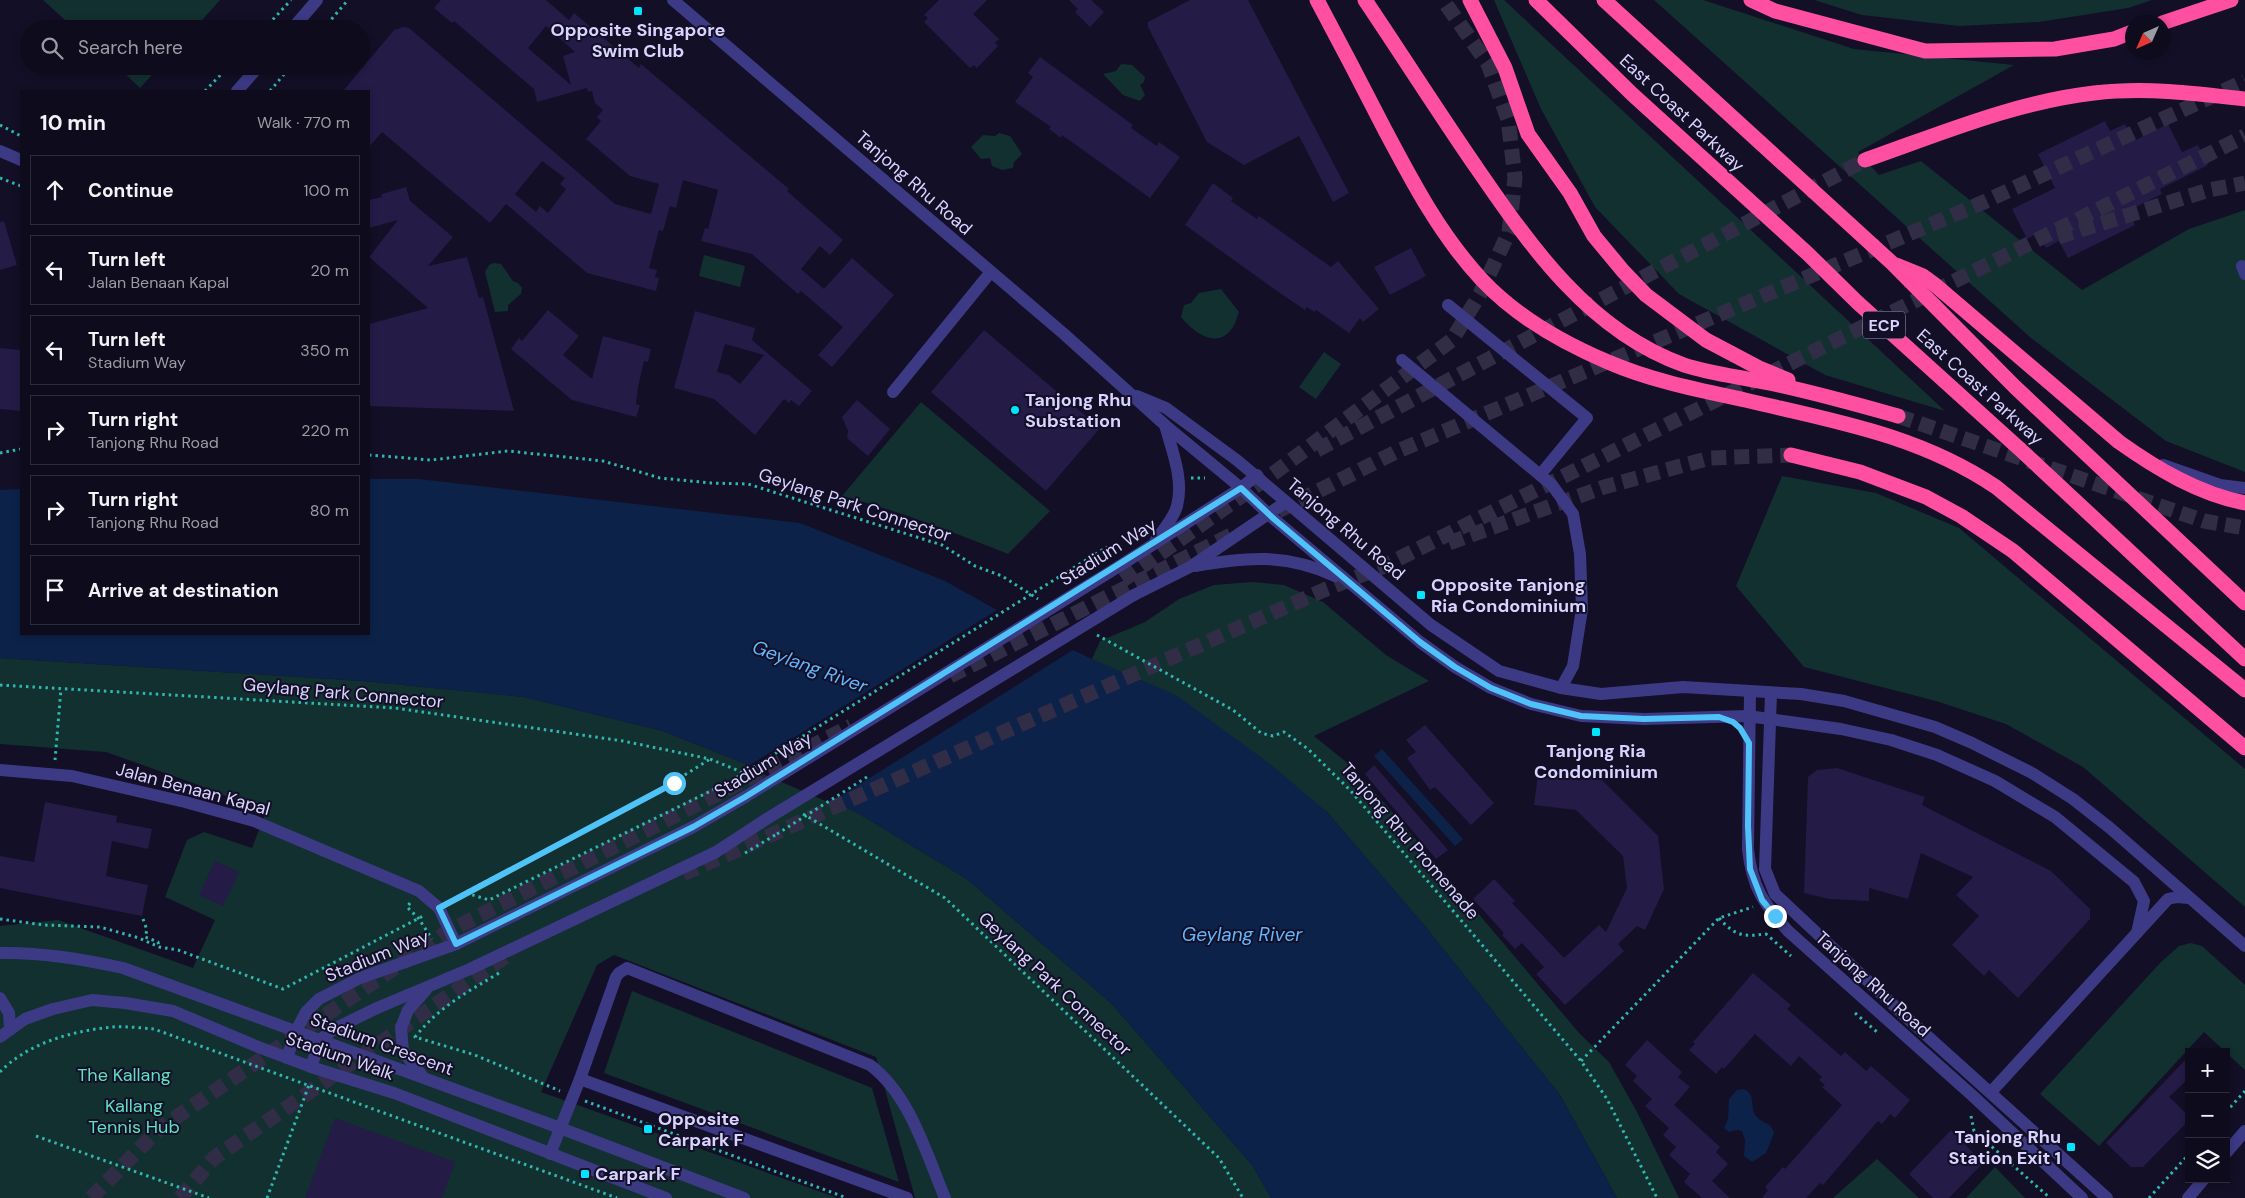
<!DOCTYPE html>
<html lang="en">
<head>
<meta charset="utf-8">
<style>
  :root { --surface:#0e0b1c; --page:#1c1929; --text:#f1f3f6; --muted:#9b9ba3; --line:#2e2b3b }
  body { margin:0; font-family:"DM Sans",sans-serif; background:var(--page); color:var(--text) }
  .controls { position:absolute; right:15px; bottom:15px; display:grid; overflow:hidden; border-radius:0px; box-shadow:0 2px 8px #0003 }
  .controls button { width:45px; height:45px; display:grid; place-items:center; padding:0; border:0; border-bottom:1px solid var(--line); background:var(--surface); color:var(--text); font:25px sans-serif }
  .compass { position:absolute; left:2125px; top:15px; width:45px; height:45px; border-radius:50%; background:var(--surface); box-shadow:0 2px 8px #0003; rotate:225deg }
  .stop { position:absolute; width:15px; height:15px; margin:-11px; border:4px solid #4fc3f7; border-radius:50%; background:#fff }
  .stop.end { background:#4fc3f7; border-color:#fff; box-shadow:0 1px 5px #0008 }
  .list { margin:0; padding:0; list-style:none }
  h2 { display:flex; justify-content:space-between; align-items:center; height:65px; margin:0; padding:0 20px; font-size:21px }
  h2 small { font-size:16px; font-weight:400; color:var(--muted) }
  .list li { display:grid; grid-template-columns:32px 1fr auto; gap:15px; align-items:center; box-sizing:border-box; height:70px; margin:0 10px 10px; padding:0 10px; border:1px solid var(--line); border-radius:0px }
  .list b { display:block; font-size:19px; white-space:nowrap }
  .list p { margin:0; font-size:16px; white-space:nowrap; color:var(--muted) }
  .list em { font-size:16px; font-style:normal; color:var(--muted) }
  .icon { flex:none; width:28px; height:28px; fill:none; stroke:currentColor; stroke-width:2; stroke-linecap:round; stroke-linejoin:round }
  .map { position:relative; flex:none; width:2245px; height:1198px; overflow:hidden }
  .search { position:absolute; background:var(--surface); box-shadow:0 2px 8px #0003; left:20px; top:20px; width:350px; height:55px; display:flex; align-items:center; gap:12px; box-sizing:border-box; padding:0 18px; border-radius:28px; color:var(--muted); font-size:19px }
  .panel { position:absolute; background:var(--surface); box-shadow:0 2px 8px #0003; left:20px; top:90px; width:350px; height:545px; border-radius:0px }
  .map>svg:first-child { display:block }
  .green { fill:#12302f }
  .water { fill:#0c2248 }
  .pier { fill:#130f26 }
  .building { fill:#241b47; fill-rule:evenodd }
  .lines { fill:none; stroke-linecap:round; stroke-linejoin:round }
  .highway-tunnel { stroke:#312d47; stroke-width:15; stroke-dasharray:15 8; stroke-linecap:butt }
  .path { stroke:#2fb8b0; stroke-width:3; stroke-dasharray:2.5 4; stroke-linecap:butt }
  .minor { stroke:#3d3a85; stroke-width:12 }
  .highway { stroke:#ff4fa3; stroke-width:15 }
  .path-bridge { stroke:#2fb8b0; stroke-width:3; stroke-dasharray:2.5 4; stroke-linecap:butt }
  .minor-bridge { stroke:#3d3a85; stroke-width:12 }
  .route { stroke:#4fc3f7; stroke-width:6 }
  .poi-dot { fill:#00e5ff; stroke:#130f26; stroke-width:2 }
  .labels { text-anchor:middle; stroke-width:4; stroke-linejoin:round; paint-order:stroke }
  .shield { fill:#130f26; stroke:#9e99be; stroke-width:1 }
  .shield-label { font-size:16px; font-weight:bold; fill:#d9d4ff }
  .poi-label { font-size:18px; font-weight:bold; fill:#d9d4ff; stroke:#130f26; text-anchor:start }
  .street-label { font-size:18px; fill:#d9d4ff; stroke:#130f26 }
  .park-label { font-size:18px; fill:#5fe0c0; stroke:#130f26 }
  .water-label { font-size:19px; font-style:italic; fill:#62b6ff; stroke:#130f26 }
</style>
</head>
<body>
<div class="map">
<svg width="2245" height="1198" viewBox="0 0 2245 1198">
  <rect width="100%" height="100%" fill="#130f26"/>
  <g class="green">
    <path d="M43 0H220L194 29H75Z"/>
    <path d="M1494 0H1504L1945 411 1825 375 1679 294 1595 207 1541 109Z"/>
    <path d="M1654 0H1703L1854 49 2014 65 1858 152 1879 175 1921 161 2082 290 2189 229 2245 210V472L2166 441 2031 338Z"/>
    <path d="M1814 0H2152L2128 8 2039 22 1959 26 1862 15Z"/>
    <path d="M1121 64 1132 65 1145 77 1144 82 1140 85 1145 95 1140 101 1123 95 1103 74 1116 71Z"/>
    <path d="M117 66H160L140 88Z"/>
    <path d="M999 133 1010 136 1022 154 1014 162 1013 168 1002 170 992 166 990 158 981 159 971 147 983 135 995 136Z"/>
    <path d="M704 255 745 266 740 287 699 276Z"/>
    <path d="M494 263 501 264 513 281 518 283 522 288 521 294 508 305V311L495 312 485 272 489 265Z"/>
    <path d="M1221 289 1239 312C1237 316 1236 323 1233 327 1218 351 1193 332 1181 317L1184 305 1191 303 1199 293Z"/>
    <path d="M1324 352 1341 364 1316 399 1299 387Z"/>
    <path d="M921 402 1050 511 1008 554C953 532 899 511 842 496Z"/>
    <path d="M1782 476 1876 493 1959 528 2245 769V907L2083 767 2006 724 1936 701 1804 667 1736 586Z"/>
    <path d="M1253 582 1284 585 1323 602 1386 655 1429 681 1314 736 1345 761 1389 808 1580 1034 1609 1062 1637 1112 1679 1198H1617L1560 1095 1424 925 1327 812 1092 659 1100 641 1145 622 1179 599 1214 585Z"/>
    <path d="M0 658 363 681 524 697 663 731 746 764 856 812 967 879 1111 1003 1253 1166 1271 1198H915L876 1057 614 955 597 965 541 1092 838 1198H0V926L58 920 193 968 215 920 165 897 187 840 204 832 252 848 266 812 196 784 106 752 0 744Z"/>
    <path d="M2191 943 2202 946 2245 985V1070L2204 1032 2099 1146 2040 1094 2161 962 2179 946Z"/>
    <path d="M632 991 872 1088 899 1182 604 1073Z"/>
    <path d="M1877 1159 1919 1198H1833Z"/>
    <path d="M1995 1167 2025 1198H1966Z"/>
  </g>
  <g class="water">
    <path d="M369 479H419L800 523 945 581 1040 634 1092 659 1176 695 1270 764 1327 812 1424 925 1560 1095 1617 1198H1271L1253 1166 1111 1003 967 879 856 812 746 764 663 731 523 697 363 681 0 658V490L21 489V634H369Z"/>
    <path d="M1382 749 1463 839 1455 846 1374 756Z"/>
    <path d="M1743 1089C1758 1094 1748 1108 1757 1117 1764 1125 1771 1121 1774 1133L1766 1153 1752 1162 1744 1156 1745 1140 1742 1131 1737 1130 1729 1132 1724 1128 1728 1119 1729 1099 1737 1090Z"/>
  </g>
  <path class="pier" d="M1000 608 1076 648 830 803 747 767Z"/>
  <g class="building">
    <path d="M441 0H546L569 20 574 13 639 68 641 64 789 189 787 191 843 240 830 255 820 246 801 269 824 289 852 258 894 295 832 367 818 355 843 327 801 291 798 294 752 254 701 241 705 228 708 229 718 190 683 180 676 208 670 206 663 231 659 230 649 268 657 270 655 277 659 278 656 291 587 273 506 204 490 223 382 132 369 147V91H343L394 30 403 27 409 28 615 204 651 214 659 184 630 176 586 139 601 121 597 117 603 110 595 103 592 91 588 92 587 88 537 102 534 89 454 21 452 23 434 8ZM546 26 575 52 563 56 571 85 528 48ZM542 161 565 178 560 184 566 189 548 213 540 206 536 212 515 194Z"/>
    <path d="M939 0H987L973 14 999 39 995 43 998 46 977 68 974 65 970 68 924 22 928 18 924 15Z"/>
    <path d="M1069 0H1091L1104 12 1090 27 1075 12 1078 9Z"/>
    <path d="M1190 0H1248L1349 193 1333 202 1299 136 1244 165 1207 142 1148 27V22Z"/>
    <path d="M1040 57 1133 125 1131 128 1157 146 1159 142 1180 157 1150 198 1062 135 1061 138 1049 129 1051 127 1015 102 1033 77 1028 73Z"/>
    <path d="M2105 121 2110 131 2125 124 2134 141 2168 124 2182 152 2198 145 2208 165 2160 189 2162 194 2128 211 2135 225 2068 258 2059 241 2046 248 2038 233 2027 239 2012 209 2055 188 2038 154Z"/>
    <path d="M1213 183 1233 198 1231 201 1257 219 1259 216 1331 267 1338 261 1379 309 1363 322 1360 318 1349 333 1316 310 1314 312 1307 307 1305 310 1277 291 1185 225Z"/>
    <path d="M406 187 410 201 453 237 428 266 467 257 479 298 483 297 514 411 369 406V324L428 308 369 257 398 220 369 228V200L382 197V194Z"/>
    <path d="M4 221 17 265 0 270V222Z"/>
    <path d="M1411 248 1426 276 1390 295 1374 267Z"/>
    <path d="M548 310 579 336 563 355 592 379 603 336 651 349 648 362 644 361 638 387 636 404 640 405 636 417 572 400 511 349 519 338 522 341Z"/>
    <path d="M695 311 755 328 752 340 812 391 799 406 791 400 789 403 784 399 755 435 714 399 674 388ZM725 344 764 355 740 384 729 375 717 372Z"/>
    <path d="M984 330 1100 428 1046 491 931 392Z"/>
    <path d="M0 348 21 350V411L0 409Z"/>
    <path d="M857 400 890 429 868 456 847 438 848 431 842 417Z"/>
    <path d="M1425 725 1494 803 1471 825 1435 787 1430 790 1407 758 1416 752 1406 740Z"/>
    <path d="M1374 765 1448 850 1436 859 1365 774Z"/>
    <path d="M1837 768 1925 797 1922 805 2051 871 2090 909V919L2018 998 1989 970 1984 976 1952 945 1979 916 1956 895 1973 877 1921 853 1908 899 1869 888V901L1829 899 1804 893 1808 777 1817 770Z"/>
    <path d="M1538 774 1600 778 1658 836 1664 889 1645 930 1637 926 1618 944 1624 951 1565 1005 1536 974 1544 967 1522 943 1515 949 1502 935 1504 933 1473 899 1494 879 1515 901 1512 903 1564 958 1599 925 1606 932 1627 888 1623 856 1576 810 1534 805Z"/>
    <path d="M45 802 117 816 116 822 152 829 148 849 112 841 106 876 148 885 142 916 0 888V856L34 862Z"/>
    <path d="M215 861 239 872 223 906 199 895Z"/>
    <path d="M1753 973 1791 1005 1787 1009 1841 1056 1845 1052 1866 1071 1871 1066 1910 1100 1895 1118 1890 1114 1882 1124 1878 1121 1823 1185 1820 1183 1806 1198H1762L1768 1190 1765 1187 1783 1167 1785 1169 1842 1105 1822 1087 1825 1085 1819 1080 1822 1077 1799 1056 1791 1066 1755 1034 1724 1069 1722 1067 1716 1074 1689 1050 1695 1044 1693 1042Z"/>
    <path d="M1647 1040 1682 1072 1678 1077 1690 1087 1674 1105 1720 1147 1716 1152 1728 1164 1712 1181 1730 1198H1702L1684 1182 1690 1174 1669 1155 1676 1147 1663 1135 1669 1128 1645 1106 1652 1099 1633 1081 1637 1076 1625 1065Z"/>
    <path d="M2189 1056V1078L2169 1097 2189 1116V1120L2143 1167H2131L2106 1143Z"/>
    <path d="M335 1118 455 1162 442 1198H305Z"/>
    <path d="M1951 1130 1983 1163 1949 1198H1933L1909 1174Z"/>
  </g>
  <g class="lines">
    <g class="highway-tunnel">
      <path d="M2058 237 2209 190 2245 183"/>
      <path d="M1898 416 2204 521 2245 528"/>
      <path d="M1317 450 1865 160"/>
      <path d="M1278 511 1398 451 1984 202 2245 81"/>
      <path d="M1449 543 1604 487 1710 458 1791 455"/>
      <path d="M1123 580 1274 473 1452 340 1480 294 1509 232 1515 178 1508 119 1488 64 1443 0"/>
      <path d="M950 676 1233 534"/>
      <path d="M683 874 1324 590 1382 567 2245 136"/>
      <path d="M91 1198 159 1129 447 932 851 726"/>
      <path d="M180 1198 214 1158 512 952"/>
    </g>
    <g class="path">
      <path d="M264 29 291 0"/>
      <path d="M323 29 348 0"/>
      <path d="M205 91 229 66"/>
      <path d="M270 91 291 66"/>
      <path d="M0 125 21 136"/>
      <path d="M0 178 21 186"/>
      <path d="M0 453 21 449"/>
      <path d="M369 455 431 460 508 451 603 461 660 478 711 483 748 484 942 545 975 566 1002 576 1038 599"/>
      <path d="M1191 478H1205"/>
      <path d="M1097 635 1233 710 1261 733 1273 736 1284 732 1308 749 1350 790 1581 1061 1607 1099 1657 1198"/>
      <path d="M0 685 395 708 623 741 710 759 739 771 750 778"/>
      <path d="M55 760 61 689"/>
      <path d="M803 814 945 898 1219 1158 1243 1198"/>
      <path d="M745 853 777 834"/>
      <path d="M466 893 489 900 731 781"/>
      <path d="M450 901C536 853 627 813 710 759"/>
      <path d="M410 903 407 907 419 919 432 939"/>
      <path d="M1719 918C1735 936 1743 937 1766 934L1791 956"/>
      <path d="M0 919 44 925 100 927 139 938 159 947 178 950 283 989 425 915"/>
      <path d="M143 919 147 930 145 937 158 942 159 946"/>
      <path d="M499 973C466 993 440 1006 415 1037L475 1055 560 1091"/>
      <path d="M1855 1013 1877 1032"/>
      <path d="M1581 1061 1719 918 1753 907"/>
      <path d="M0 1072C28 1043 72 1031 112 1027 126 1026 141 1028 154 1029L617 1198"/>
      <path d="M585 1101 847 1198"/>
      <path d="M2226 1112 2245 1091"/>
      <path d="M1971 1116 1974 1131 2050 1198"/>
      <path d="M36 1136 209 1198"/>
      <path d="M267 1198 309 1085"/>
      <path d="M2149 1198 2189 1154"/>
    </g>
    <g class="minor">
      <path d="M673 0 1064 334 1165 425 1241 488 1274 519 1420 642 1455 667 1491 688 1531 704 1581 716 1644 719 1748 716 1841 729 1891 740 1937 755 1995 781 2055 817 2134 882 2144 901 2137 933"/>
      <path d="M292 29 317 0"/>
      <path d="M237 91 259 66"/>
      <path d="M0 151 21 160"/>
      <path d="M2242 266 2245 274"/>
      <path d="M1448 305 1587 418 1540 475"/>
      <path d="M1402 360 1552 485 1573 514 1580 554 1582 609 1573 666 1561 688"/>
      <path d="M893 392 990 273"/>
      <path d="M1137 396 1166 408 1238 461 1431 625 1499 671 1561 688 1601 694 1683 687 1801 694 1844 701 1935 727 1972 743 2032 773 2073 799 2110 828 2245 946"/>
      <path d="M2163 465 2220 485 2245 488"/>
      <path d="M1156 540C1163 530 1174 518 1177 506 1184 479 1172 451 1165 425"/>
      <path d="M1195 566C1246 557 1286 553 1335 576"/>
      <path d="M1118 567 1241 488 1257 475"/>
      <path d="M1134 595 1190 567 1286 502"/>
      <path d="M1750 691 1748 849C1752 887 1763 903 1788 931L1974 1097 2082 1198"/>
      <path d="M1771 693 1765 869 1775 894 1904 1015 2107 1198"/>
      <path d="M0 770 72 776 185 802 254 821 419 891 439 908 456 944"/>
      <path d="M0 953C42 952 83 959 123 968L560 1128 744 1198"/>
      <path d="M0 998 9 1013 10 1029"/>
      <path d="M0 1037 25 1019 53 1009 92 1000 125 1003 173 1011 256 1046 311 1067 394 1093 666 1198"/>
      <path d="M287 1058 296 1031 306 1012 319 999 360 978 456 944 693 827 745 797"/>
      <path d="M311 1067 320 1040 334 1029 377 1008 470 969 716 852 765 820"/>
      <path d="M423 1077 403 1051 401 1028 408 1010 426 990"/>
      <path d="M580 1079 907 1198"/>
      <path d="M1991 1092 2168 899 2177 897 2189 898"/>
      <path d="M2226 1153 2245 1131"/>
      <path d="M550 1154 580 1079 616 977 619 973 627 968 870 1065C910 1095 926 1153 945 1198"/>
      <path d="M2188 1198 2204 1179"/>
    </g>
    <g class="highway">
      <path d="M1317 0C1340 43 1363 87 1385 130 1413 183 1441 236 1482 280 1515 315 1563 343 1608 362 1652 381 1699 390 1745 400 1834 421 1919 435 1996 487L2245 690"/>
      <path d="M1365 0C1402 55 1437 110 1474 164 1529 244 1588 331 1684 365 1711 374 1742 377 1769 383 1813 392 1855 404 1898 416"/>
      <path d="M1470 0 1505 68 1528 134 1570 193 1594 236 1623 271 1646 295 1706 340 1759 368 1788 380"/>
      <path d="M1536 0 1632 94 1807 253 1857 302 2023 452 2245 659"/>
      <path d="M1604 0 1892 263 2015 387 2245 603"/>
      <path d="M1751 0 1775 11 1925 51 2055 49 2114 39 2132 32"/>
      <path d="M2162 23 2231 0"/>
      <path d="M1865 160C1940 134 2015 102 2094 93 2145 87 2194 93 2245 99"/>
      <path d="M1896 265 1923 276 1934 284 2119 442C2157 469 2199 494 2245 503"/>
      <path d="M1791 455 1860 472 1926 497 1961 516 2013 551 2245 748"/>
    </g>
    <g class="path-bridge">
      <path d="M731 781 1107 547"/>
      <path d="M777 834 867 777"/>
    </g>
    <g class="minor-bridge">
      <path d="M745 797 1118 567"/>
      <path d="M765 820 1134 595"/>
    </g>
  </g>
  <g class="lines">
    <path class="route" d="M674 783 439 908 456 944 693 827 745 797 1241 488 1274 519 1420 642 1455 667 1491 688 1531 704 1581 716 1644 719 1719 717 1733 722 1740 728 1749 743 1748 826 1750 869 1762 900 1775 916"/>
  </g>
  <g class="poi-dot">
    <rect x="633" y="6" width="10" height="10" rx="2.5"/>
    <circle cx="1015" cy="410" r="5"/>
    <rect x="1416" y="590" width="10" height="10" rx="2.5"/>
    <rect x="1591" y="727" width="10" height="10" rx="2.5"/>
    <rect x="643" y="1124" width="10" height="10" rx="2.5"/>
    <rect x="2066" y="1142" width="10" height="10" rx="2.5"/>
    <rect x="580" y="1169" width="10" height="10" rx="2.5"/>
  </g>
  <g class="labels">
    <rect class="shield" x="1863" y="311.5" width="42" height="27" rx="4"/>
    <g class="shield-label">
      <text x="1884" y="331">ECP</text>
    </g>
    <g class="poi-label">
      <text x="638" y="36" text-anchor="middle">Opposite Singapore<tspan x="638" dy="21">Swim Club</tspan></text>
      <text x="1025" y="406">Tanjong Rhu<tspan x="1025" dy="21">Substation</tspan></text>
      <text x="1431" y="591">Opposite Tanjong<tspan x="1431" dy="21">Ria Condominium</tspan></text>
      <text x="1596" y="757" text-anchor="middle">Tanjong Ria<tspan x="1596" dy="21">Condominium</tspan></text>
      <text x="658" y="1125">Opposite<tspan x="658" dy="21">Carpark F</tspan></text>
      <text x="2061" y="1143" text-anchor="end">Tanjong Rhu<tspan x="2061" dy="21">Station Exit 1</tspan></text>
      <text x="595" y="1180">Carpark F</text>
    </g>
    <g class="street-label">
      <text transform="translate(1682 113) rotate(43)" y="6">East Coast Parkway</text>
      <text transform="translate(914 183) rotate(41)" y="6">Tanjong Rhu Road</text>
      <text transform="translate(1980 387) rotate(42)" y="6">East Coast Parkway</text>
      <text transform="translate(855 505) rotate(18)" y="6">Geylang Park Connector</text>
      <text transform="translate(1346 529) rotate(40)" y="6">Tanjong Rhu Road</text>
      <text transform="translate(1108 552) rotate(-32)" y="6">Stadium Way</text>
      <text transform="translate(343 693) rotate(5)" y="6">Geylang Park Connector</text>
      <text transform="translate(763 765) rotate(-31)" y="6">Stadium Way</text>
      <text transform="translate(193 789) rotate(15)" y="6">Jalan Benaan Kapal</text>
      <text transform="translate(1410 841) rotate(49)" y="6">Tanjong Rhu Promenade</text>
      <text transform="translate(377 956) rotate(-22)" y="6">Stadium Way</text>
      <text transform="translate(1055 984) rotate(43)" y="6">Geylang Park Connector</text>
      <text transform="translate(1873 984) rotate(42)" y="6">Tanjong Rhu Road</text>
      <text transform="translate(382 1044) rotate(20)" y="6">Stadium Crescent</text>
      <text transform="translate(340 1056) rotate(19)" y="6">Stadium Walk</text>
    </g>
    <g class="park-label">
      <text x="124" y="1081">The Kallang</text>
      <text x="134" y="1112">Kallang<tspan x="134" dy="21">Tennis Hub</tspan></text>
    </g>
    <g class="water-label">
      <text transform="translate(810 666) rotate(20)" y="7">Geylang River</text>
      <text x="1242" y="941">Geylang River</text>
    </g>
  </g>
</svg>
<div class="controls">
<button>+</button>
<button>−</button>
<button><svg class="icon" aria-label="layers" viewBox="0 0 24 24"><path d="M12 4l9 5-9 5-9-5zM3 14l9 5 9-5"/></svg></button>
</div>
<svg class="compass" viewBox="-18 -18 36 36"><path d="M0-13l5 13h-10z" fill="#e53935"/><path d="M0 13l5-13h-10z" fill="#9b9ba3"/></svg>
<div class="stop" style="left:674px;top:783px"></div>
<div class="stop end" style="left:1775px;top:916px"></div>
<div class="search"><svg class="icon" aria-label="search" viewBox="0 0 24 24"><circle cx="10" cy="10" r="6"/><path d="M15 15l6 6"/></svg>Search here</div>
<section class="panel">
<h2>10 min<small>Walk · 770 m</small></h2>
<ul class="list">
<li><svg class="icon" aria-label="ahead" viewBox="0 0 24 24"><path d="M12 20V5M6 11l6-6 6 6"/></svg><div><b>Continue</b></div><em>100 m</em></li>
<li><svg class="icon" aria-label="left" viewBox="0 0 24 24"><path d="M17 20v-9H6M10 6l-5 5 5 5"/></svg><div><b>Turn left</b><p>Jalan Benaan Kapal</p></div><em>20 m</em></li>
<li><svg class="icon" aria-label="left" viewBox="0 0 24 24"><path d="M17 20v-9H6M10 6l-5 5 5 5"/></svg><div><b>Turn left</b><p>Stadium Way</p></div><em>350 m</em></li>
<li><svg class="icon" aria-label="right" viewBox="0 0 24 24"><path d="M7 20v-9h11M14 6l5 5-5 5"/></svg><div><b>Turn right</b><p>Tanjong Rhu Road</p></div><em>220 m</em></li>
<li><svg class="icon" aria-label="right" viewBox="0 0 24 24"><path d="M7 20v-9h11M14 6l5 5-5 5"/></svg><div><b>Turn right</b><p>Tanjong Rhu Road</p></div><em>80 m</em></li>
<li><svg class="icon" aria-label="arrive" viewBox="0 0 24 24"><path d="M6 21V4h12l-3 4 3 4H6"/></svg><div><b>Arrive at destination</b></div></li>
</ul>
</section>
</div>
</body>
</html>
